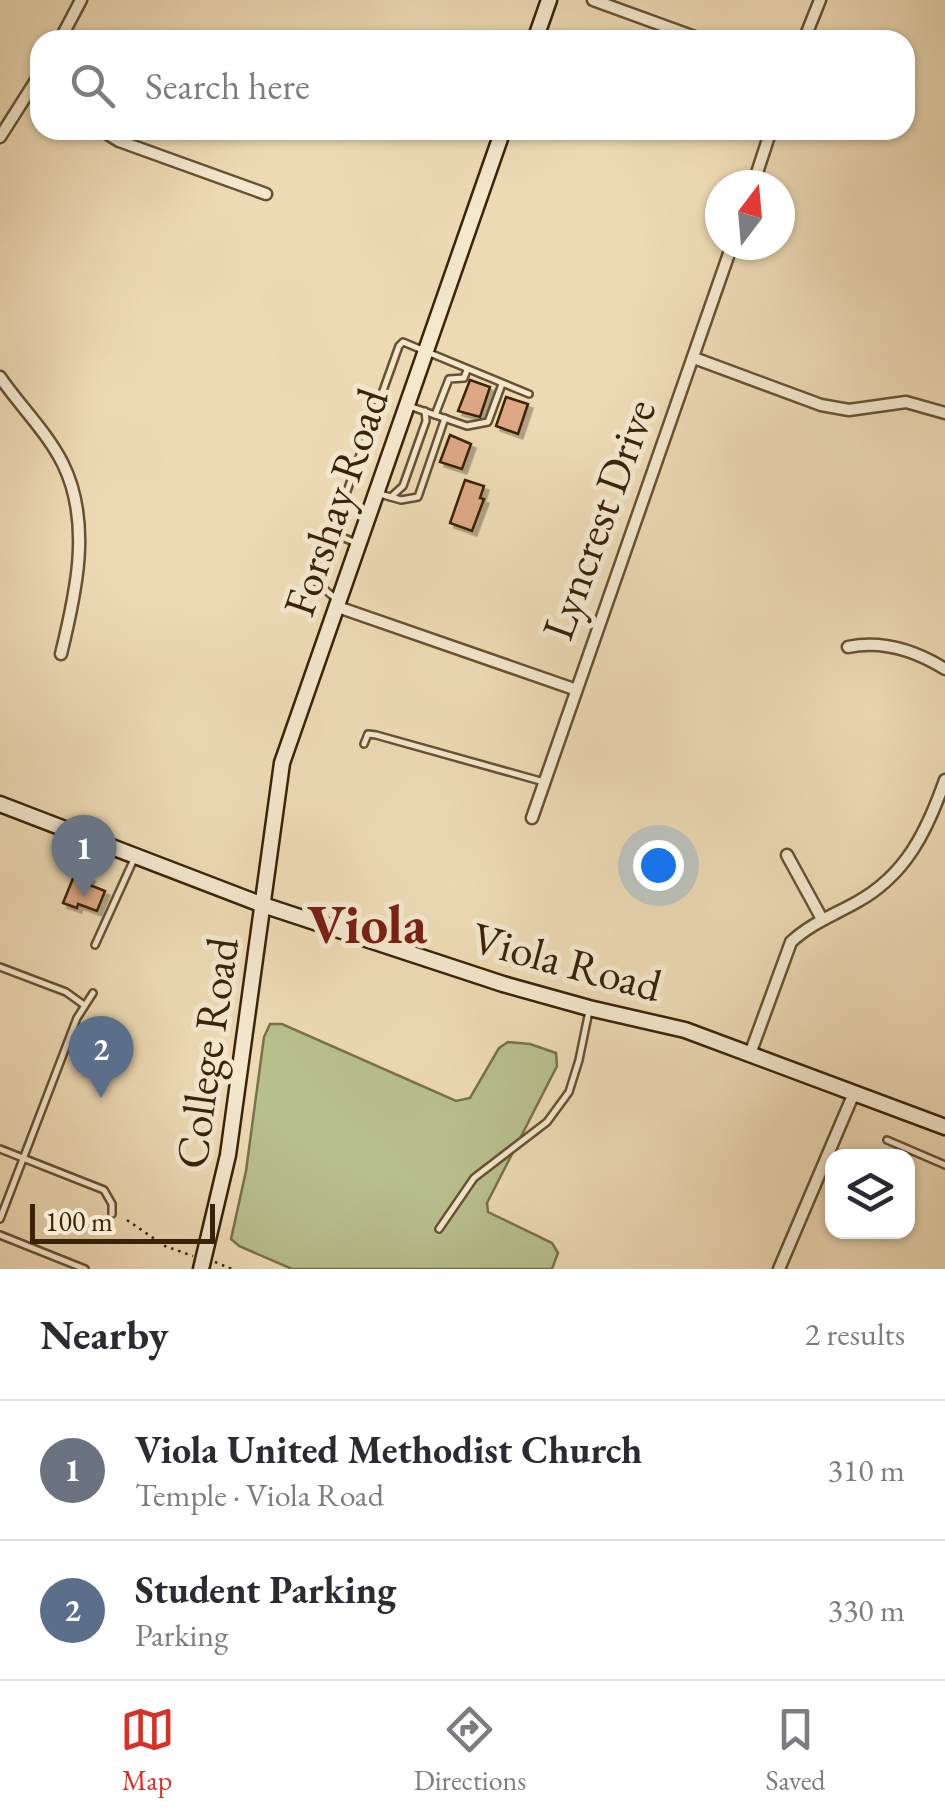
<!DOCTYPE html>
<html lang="en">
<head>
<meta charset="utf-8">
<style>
  :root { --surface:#fff; --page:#f2f2f3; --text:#2b2b33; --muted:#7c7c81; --line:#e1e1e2; --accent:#d93025 }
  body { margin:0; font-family:"EB Garamond",serif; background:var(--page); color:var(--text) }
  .controls { position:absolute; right:30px; bottom:30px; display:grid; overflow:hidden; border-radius:20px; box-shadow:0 2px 8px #0004 }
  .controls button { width:90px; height:90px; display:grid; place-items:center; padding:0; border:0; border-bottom:2px solid var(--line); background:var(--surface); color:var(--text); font:50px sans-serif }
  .compass { position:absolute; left:705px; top:170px; width:90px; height:90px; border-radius:50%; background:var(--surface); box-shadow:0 2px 8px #0004; rotate:16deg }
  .scale { position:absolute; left:30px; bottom:25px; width:185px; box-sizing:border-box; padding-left:10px; border:5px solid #3a2307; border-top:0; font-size:28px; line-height:35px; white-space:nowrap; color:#3a2307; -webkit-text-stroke:8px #f3e7ce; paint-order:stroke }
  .you { position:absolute; left:658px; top:865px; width:35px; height:35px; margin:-25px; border:8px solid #fff; border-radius:50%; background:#1a73e8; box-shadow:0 0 0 15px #1a73e833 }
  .badge { display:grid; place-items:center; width:65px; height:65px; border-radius:50%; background:var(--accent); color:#fff; font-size:32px; font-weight:700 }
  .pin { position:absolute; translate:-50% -82px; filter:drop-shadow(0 2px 5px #0008) }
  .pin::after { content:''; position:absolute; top:52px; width:35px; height:30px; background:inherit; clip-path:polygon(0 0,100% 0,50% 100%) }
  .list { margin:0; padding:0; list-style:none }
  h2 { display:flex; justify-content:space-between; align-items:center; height:130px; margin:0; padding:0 40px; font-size:42px }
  h2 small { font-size:32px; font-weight:400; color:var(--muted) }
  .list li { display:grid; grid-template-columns:65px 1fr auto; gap:30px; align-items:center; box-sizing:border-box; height:140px; padding:0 40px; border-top:2px solid var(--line) }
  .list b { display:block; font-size:38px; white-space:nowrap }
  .list p { margin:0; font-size:32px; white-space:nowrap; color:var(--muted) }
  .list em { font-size:32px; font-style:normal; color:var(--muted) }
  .icon { flex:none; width:55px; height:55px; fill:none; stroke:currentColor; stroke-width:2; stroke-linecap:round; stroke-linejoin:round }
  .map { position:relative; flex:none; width:945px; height:1269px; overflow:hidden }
  .search { position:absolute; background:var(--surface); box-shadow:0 2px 8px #0004; left:30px; right:30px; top:30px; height:110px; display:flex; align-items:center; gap:25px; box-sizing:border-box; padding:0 35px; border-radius:30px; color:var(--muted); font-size:38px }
  .sheet { height:410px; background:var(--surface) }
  nav { display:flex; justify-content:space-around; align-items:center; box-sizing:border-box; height:140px; border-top:2px solid var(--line); background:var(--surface); font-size:28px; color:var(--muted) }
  nav a { display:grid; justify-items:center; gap:5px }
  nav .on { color:var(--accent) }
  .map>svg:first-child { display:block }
  .green { fill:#b8c08e; stroke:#79724a; stroke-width:2.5 }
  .building { fill:#dea886; stroke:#3a2307; stroke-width:2.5; filter:url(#shadow) }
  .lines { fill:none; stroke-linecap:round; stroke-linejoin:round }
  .lane-casing { stroke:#675132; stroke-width:10 }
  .street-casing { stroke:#675132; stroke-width:15 }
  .secondary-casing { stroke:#3a2307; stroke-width:19 }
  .path { stroke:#3a2307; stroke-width:2.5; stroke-dasharray:2.5 5; stroke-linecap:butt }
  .lane { stroke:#f3e7ce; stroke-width:5 }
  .street { stroke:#f3e7ce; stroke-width:10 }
  .secondary { stroke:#f3e7ce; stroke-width:14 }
  .labels { text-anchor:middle; stroke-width:10; stroke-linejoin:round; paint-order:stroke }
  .street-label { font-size:45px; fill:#3a2307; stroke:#f3e7ce }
  .district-label { font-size:55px; font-weight:bold; fill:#7a1f14; stroke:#f3e7ce }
</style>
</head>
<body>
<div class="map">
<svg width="945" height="1269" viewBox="0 0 945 1269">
  <defs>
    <filter id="shadow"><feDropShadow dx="4.5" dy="4.5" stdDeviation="0" flood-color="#0004"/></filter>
  </defs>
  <rect width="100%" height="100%" fill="#eddab4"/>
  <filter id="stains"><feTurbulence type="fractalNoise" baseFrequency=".002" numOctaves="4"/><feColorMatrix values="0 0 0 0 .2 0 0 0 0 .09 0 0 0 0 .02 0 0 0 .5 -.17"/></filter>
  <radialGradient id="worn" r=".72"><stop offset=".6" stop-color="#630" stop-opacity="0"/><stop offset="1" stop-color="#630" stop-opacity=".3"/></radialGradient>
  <path class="green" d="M270 1024H282L456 1101 470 1098 499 1048 508 1042 530 1044 556 1053 557 1066 487 1203 488 1212 552 1243 558 1253 552 1269H292L239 1246 231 1239 246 1171 264 1037Z"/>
  <g class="building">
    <path d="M470 380 490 387 480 417 458 411Z"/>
    <path d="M506 397 528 404 518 434 496 426Z"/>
    <path d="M450 435 471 444 462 469 440 462Z"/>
    <path d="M465 480 484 486 480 498 484 499 472 531 450 523Z"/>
    <path d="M76 871 90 877 87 884 105 891 97 911 78 904 77 908 63 903Z"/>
  </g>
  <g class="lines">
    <defs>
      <g id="lane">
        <path d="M409 406 467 426 488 422 502 384"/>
        <path d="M435 415 449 379 464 378 467 370"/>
        <path d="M380 494 401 500 418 497 445 418"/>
        <path d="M391 497 403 486 426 421 425 411"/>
        <path d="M332 533 399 346 403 342 529 394"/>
        <path d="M335 598 318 584 332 533 354 542"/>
        <path d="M364 744 368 734 376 735 544 782"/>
        <path d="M95 945 134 859"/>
        <path d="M0 967 66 992 84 1005"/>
        <path d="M887 1140 945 1165"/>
        <path d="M0 1149 104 1190 112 1204V1214"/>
        <path d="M0 1219 77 1018 93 993"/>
        <path d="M439 1229 474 1178 547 1122 569 1092 579 1060 589 1011"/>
        <path d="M0 1235 85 1269"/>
      </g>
      <g id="street">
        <path d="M593 0 703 40"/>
        <path d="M60 40 81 0"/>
        <path d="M804 40 820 0"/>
        <path d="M101 130 119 141 266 194"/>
        <path d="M0 137 40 74"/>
        <path d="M753 185 771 130"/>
        <path d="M694 358 821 405 849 410 906 402 945 413"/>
        <path d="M0 377C20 406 47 432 63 464 92 523 76 593 61 654"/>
        <path d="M335 606 574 689"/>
        <path d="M848 647C882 640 916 651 945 669"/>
        <path d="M532 818 732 245"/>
        <path d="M787 855 822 919"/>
        <path d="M750 1054 791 942C810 924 834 915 857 902 906 875 927 831 945 780"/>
        <path d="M779 1269 854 1093"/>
      </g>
      <g id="secondary">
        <path d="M535 40 549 0"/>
        <path d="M0 804 263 905 503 984 589 1008 685 1030 945 1127"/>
        <path d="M201 1269 228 1155 282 763 503 130"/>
      </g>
    </defs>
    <use href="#lane" class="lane-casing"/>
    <use href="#street" class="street-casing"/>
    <use href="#secondary" class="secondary-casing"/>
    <g class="path">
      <path d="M127 1220 165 1246 193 1256"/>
      <path d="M215 1262 232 1269"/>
    </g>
    <use href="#lane" class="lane"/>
    <use href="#street" class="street"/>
    <use href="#secondary" class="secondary"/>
  </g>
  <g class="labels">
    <g class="street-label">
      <text transform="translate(335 502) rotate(-71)" y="16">Forshay Road</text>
      <text transform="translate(598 519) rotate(-70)" y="16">Lyncrest Drive</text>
      <text transform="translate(567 961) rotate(15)" y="16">Viola Road</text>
      <text transform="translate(206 1053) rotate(-82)" y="16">College Road</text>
    </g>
    <g class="district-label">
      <text x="367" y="943">Viola</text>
    </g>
  </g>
  <rect width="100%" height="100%" filter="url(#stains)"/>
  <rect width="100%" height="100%" fill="url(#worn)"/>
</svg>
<div class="controls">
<button><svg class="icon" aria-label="layers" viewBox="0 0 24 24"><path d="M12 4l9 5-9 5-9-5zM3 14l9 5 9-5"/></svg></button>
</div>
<svg class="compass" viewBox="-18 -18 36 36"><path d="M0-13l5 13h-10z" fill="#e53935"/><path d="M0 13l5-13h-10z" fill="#7c7c81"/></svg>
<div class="scale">100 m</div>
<div class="you"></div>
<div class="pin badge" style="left:84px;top:897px;background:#6b7280">1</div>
<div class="pin badge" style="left:101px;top:1098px;background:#5c6f8a">2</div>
<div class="search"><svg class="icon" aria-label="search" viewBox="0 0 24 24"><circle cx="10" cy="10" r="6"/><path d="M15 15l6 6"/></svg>Search here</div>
</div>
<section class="sheet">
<h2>Nearby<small>2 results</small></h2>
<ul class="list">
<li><span class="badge" style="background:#6b7280">1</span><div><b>Viola United Methodist Church</b><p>Temple · Viola Road</p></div><em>310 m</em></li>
<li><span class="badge" style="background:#5c6f8a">2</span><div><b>Student Parking</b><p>Parking</p></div><em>330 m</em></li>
</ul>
</section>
<nav>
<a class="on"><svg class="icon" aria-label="map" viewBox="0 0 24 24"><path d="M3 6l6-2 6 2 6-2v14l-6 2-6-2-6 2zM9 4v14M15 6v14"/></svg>Map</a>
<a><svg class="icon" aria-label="directions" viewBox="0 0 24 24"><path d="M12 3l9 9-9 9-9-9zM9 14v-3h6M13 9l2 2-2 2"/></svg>Directions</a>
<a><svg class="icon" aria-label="saved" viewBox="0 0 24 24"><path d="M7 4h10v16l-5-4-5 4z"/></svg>Saved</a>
</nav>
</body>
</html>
